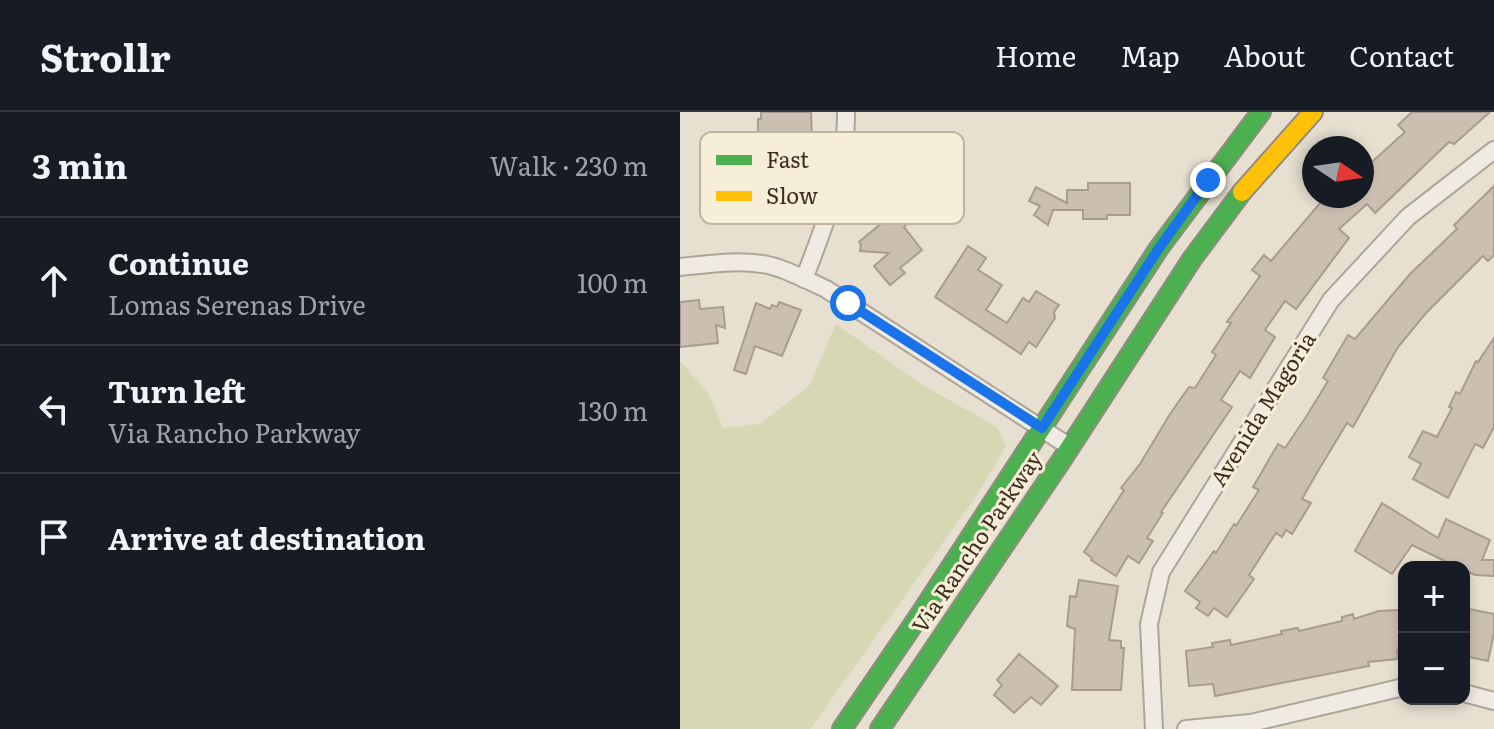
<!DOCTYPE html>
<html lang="en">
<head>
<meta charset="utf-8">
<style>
  :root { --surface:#171b24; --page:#20242c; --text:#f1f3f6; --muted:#9ea1a6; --line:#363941 }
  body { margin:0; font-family:Literata,serif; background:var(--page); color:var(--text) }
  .controls { position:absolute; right:24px; bottom:24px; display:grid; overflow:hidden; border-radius:16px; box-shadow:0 4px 12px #0003 }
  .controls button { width:72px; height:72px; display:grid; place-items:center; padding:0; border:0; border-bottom:2px solid var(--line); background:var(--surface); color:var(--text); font:40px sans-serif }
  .compass { position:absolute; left:622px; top:24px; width:72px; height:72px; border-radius:50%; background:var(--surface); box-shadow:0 4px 12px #0003; rotate:103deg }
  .stop { position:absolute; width:24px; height:24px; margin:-18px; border:6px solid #1a73e8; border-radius:50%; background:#fff }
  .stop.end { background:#1a73e8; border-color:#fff; box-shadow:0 2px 8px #0008 }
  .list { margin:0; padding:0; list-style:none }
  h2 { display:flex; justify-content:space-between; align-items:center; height:104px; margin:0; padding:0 32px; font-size:34px }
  h2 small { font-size:26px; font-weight:400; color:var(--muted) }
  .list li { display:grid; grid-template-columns:52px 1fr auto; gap:24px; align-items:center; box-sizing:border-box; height:128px; padding:0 32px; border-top:2px solid var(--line) }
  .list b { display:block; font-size:30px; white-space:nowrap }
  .list p { margin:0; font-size:26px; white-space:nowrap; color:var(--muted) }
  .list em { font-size:26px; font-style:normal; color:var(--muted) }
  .icon { flex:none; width:44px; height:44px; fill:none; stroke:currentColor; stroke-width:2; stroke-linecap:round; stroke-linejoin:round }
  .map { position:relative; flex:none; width:814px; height:617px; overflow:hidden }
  header { display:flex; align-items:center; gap:48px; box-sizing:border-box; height:112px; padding:0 40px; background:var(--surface); border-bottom:2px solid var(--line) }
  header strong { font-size:38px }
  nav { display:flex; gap:44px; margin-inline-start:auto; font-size:28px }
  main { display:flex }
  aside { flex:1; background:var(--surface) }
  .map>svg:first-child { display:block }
  .green { fill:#d6d7b3 }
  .building { fill:#cbbfb2; stroke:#a89c90; stroke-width:2 }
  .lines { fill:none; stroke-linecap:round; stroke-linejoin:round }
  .street-casing { stroke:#ada599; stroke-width:20 }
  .fast-casing { stroke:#928b80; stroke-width:22 }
  .slow-casing { stroke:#928b80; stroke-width:22 }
  .street { stroke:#efebe3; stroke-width:16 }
  .fast { stroke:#4caf50; stroke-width:18 }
  .slow { stroke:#ffc107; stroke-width:18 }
  .route { stroke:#1a73e8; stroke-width:10 }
  .labels { text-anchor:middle; stroke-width:6; stroke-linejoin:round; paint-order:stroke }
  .street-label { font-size:22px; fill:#3d2e20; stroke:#f7eed8 }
  .key { fill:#f7eed8; stroke:#bfb4a1; stroke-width:2 }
  .key-label { font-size:22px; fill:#3d2e20 }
</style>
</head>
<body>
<header>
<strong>Strollr</strong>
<nav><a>Home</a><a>Map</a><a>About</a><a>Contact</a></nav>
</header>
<main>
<aside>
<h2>3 min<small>Walk · 230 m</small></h2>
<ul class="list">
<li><svg class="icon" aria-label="ahead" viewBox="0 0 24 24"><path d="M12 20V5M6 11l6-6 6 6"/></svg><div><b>Continue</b><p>Lomas Serenas Drive</p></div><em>100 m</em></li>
<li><svg class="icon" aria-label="left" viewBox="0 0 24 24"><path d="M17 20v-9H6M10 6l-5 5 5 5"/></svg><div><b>Turn left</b><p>Via Rancho Parkway</p></div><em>130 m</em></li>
<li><svg class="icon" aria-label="arrive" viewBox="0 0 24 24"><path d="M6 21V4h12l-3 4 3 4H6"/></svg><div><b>Arrive at destination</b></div></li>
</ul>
</aside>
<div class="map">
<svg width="814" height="617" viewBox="0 0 814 617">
  <rect width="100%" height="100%" fill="#e7e0d1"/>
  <path class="green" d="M156 212 241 272 317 315 326 334 297 383 130 617H0V249L29 282 43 316 80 312 129 274Z"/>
  <g class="building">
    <path d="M81 0H131L132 26H82V21H78V7H81Z"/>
    <path d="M732 0H810L774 32 769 30 695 101 687 92 659 117 669 126 616 197 605 189 585 218 595 225 570 266 560 259 541 288 552 295 481 400 483 401 467 426 473 429 459 451 448 444 436 464 411 448 412 446 404 440 444 378 441 376 460 352 490 302 509 275 515 276 536 243 532 240 551 211 547 210 580 164 572 158 584 143 591 149 646 84H682V59L725 20 718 13Z"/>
    <path d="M408 71H450V103H427V107H403V98H373L368 113 354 103 360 94 349 89 356 75 387 91V78H408Z"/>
    <path d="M814 74V143L808 149 803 144 746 201 718 235 673 315 667 311 638 359 622 387 631 391 612 422 606 418 602 425 596 421 569 463 574 467 547 505 534 496 528 504 516 496 520 490 505 479 534 439 536 441 554 412 556 414 579 378 573 375 598 332 605 336 626 305 648 269 643 266 668 223 675 227 730 162 777 117 774 113Z"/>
    <path d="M215 100 226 113 224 115 242 138 220 156 225 161 210 173 194 154 209 141 180 139 181 133 179 130Z"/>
    <path d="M288 134 306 146 298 158 322 173 306 198 327 211 343 186 349 190 356 179 379 193 374 200 375 206 356 235 349 230 341 242 255 185Z"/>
    <path d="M19 188 20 197 43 195 45 216 36 213 38 231 0 235V190Z"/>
    <path d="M99 190 121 198 102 244 75 234 66 262 54 258 76 191 90 197 92 193 97 195Z"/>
    <path d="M814 226V315L803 336 795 332 768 386 733 367 741 352 729 345 743 319 757 325 772 296 769 295 776 280 780 282 796 249 798 250Z"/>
    <path d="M702 391 758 426 766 407 810 428 802 448H814V464L795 463 784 458V455H777L732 433 712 462 675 439Z"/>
    <path d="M399 468 438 474 429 528 441 529V536H444L441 578H392L395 517 387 514 390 484 396 485Z"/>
    <path d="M784 496 814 502V521L808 549 784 544Z"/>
    <path d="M719 498V502H724V537L717 538 718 547 688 550 689 554 535 584 533 572 509 574 506 539 533 535 532 531 550 528 551 533 602 522 601 519 618 516 619 519 662 509V505L673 502 674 507 699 499Z"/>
    <path d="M339 542 378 574 361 593 351 585 334 601 314 583 322 573 317 568Z"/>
  </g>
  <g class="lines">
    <defs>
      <g id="street">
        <path d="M0 155C27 152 55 148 82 152 103 155 126 168 146 177L390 335"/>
        <path d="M124 167C145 112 167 59 166 0"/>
        <path d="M784 581 814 589"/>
        <path d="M474 617 469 512 481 460 651 188 728 105 814 38"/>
        <path d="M506 617 571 611 724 575"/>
      </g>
      <g id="fast">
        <path d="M162 617 239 504 479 136 581 0"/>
        <path d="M200 617 381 349 512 147 562 80"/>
      </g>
      <path id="slow" d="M562 80 633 0"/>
    </defs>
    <use href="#street" class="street-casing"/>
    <use href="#fast" class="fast-casing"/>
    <use href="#slow" class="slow-casing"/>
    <use href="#street" class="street"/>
    <use href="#fast" class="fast"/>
    <use href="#slow" class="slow"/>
  </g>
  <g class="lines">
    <path class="route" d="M168 191 362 316 479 136 528 68"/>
  </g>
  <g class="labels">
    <g class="street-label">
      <text transform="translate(583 297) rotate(-58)" y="8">Avenida Magoria</text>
      <text transform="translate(297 430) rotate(-56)" y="8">Via Rancho Parkway</text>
    </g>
  </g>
  <rect x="20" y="20" width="264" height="92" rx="12" class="key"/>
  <rect x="36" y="43" width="36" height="10" fill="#4caf50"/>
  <rect x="36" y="79" width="36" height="10" fill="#ffc107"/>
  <g class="key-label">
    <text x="86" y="56">Fast</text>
    <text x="86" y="92">Slow</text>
  </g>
</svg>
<div class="controls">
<button>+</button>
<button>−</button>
</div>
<svg class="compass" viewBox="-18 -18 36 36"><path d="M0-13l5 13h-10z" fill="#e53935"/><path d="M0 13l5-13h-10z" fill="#9ea1a6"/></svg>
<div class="stop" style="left:168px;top:191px"></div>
<div class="stop end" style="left:528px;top:68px"></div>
</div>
</main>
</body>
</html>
